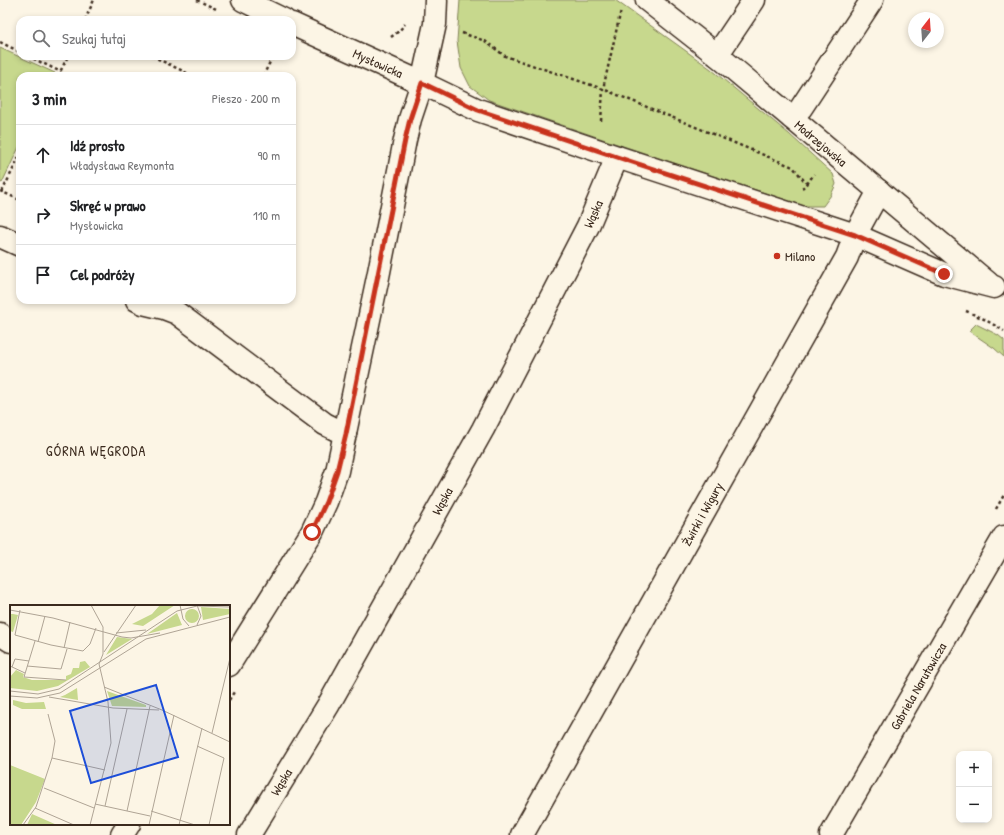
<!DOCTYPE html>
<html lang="pl">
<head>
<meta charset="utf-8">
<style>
  :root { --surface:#fff; --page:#f6f6f6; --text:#202124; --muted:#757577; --line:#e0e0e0 }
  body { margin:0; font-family:"Patrick Hand",sans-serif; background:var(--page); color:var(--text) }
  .controls { position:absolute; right:12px; bottom:12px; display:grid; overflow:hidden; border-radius:8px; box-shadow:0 2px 6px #0003 }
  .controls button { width:36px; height:36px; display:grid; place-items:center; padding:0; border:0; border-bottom:1px solid var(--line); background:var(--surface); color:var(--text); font:20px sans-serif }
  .compass { position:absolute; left:908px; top:12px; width:36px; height:36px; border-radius:50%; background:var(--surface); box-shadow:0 2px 6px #0003; rotate:17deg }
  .stop { position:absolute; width:12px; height:12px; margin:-9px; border:3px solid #c8321e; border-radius:50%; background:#fff }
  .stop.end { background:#c8321e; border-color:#fff; box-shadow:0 1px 4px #0008 }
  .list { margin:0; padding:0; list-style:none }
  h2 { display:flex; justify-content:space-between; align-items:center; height:52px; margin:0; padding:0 16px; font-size:17px }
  h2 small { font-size:13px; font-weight:400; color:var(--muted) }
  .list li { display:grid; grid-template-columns:26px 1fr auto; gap:12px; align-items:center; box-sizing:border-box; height:60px; padding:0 16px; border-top:1px solid var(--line) }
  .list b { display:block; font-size:15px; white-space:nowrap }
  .list p { margin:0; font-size:13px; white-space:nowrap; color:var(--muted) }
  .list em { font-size:13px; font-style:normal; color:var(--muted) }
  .icon { flex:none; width:22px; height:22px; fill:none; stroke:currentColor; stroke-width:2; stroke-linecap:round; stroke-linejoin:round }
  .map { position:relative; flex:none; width:1004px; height:835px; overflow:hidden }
  .search { position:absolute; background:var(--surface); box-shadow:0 2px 6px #0003; left:16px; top:16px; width:280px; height:44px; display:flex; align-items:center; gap:10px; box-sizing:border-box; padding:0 14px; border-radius:12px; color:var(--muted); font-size:15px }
  .panel { position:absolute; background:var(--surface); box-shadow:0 2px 6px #0003; left:16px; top:72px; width:280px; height:232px; border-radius:12px }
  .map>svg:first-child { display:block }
  .green { fill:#c7d88d; stroke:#818156 }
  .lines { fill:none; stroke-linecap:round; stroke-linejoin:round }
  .minor-casing { stroke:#3b2a1e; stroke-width:25 }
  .path { stroke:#3b2a1e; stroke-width:2.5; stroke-dasharray:3 3; stroke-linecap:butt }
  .minor { stroke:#fcf5e5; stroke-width:22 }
  .route { stroke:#c8321e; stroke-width:5 }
  .poi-dot { fill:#c8321e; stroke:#fcf5e5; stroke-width:1.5 }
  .labels { text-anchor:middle; stroke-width:3; stroke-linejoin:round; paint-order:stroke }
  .street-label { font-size:13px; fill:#3b2a1e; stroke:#fcf5e5 }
  .poi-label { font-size:13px; fill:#3b2a1e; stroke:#fcf5e5; text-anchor:start }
  .neighbourhood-label { font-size:14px; letter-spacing:1px; fill:#3b2a1e; stroke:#fcf5e5 }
  .inset-road { fill:none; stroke:#afa495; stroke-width:1 }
  .view { fill:#1d4ed8; fill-opacity:0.15; stroke:#1d4ed8; stroke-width:2 }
  .inset-edge { fill:none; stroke:#3b2a1e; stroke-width:2 }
</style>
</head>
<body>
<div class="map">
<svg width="1004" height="835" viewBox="0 0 1004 835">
  <rect width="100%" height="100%" fill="#fcf5e5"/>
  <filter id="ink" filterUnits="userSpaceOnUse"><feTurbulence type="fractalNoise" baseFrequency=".025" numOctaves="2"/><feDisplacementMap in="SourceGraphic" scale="8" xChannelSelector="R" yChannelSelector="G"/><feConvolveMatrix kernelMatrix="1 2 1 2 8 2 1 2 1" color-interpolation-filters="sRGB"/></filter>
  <g filter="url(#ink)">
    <g class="green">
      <path d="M460 0H615L711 69 789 134 833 174 836 184 831 195 823 206H804L620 145 489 100 470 86 461 68 457 41Z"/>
      <path d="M0 48 55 73 53 76H20V145L2 183 0 182Z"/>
      <path d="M976 324 998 335 1004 340V357L994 348 969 331Z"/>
    </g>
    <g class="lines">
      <defs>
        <g id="minor">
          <path d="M243 0 284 20"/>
          <path d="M647 0 717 55 988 283"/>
          <path d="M292 24 422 83 478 110 617 157 855 235 944 274 994 287"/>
          <path d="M717 55 754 0"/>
          <path d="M792 118 801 108 872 0"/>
          <path d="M0 236 20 245"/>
          <path d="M137 300 143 303 164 308 177 313 325 424 345 434"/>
          <path d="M0 634 11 641"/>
          <path d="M229 665 312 532 326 502 337 471 378 277 405 140 410 119 422 83 435 24 436 0"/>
          <path d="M122 835 129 824"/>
          <path d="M249 835 329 704 483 429 588 226 617 157"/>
          <path d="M522 835 847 257 855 235 879 191"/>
          <path d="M831 835 1004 537"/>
        </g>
      </defs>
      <use href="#minor" class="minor-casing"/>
      <g class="path">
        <path d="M197 0 216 9"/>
        <path d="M85 20 94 0"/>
        <path d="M462 33 485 41 505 56 603 89 793 167 807 184 802 188"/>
        <path d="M391 37 399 31 405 24"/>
        <path d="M0 42 20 52"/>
        <path d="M28 56 61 72"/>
        <path d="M152 56 193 76"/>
        <path d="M58 76 68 56"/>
        <path d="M263 76 273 56"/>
        <path d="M601 121 603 89 621 10"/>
        <path d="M807 184 814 174"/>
        <path d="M0 191 20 200"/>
        <path d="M2 192 20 155"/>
        <path d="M966 311 984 319 1004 331"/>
        <path d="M996 509 1004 495"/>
        <path d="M229 700 234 692"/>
      </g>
      <use href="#minor" class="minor"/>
    </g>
  </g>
  <g class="lines" filter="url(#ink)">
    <path class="route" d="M312 532 326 502 331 488 337 471 346 434 405 140 410 119 422 83 478 110 617 157 855 235 944 274"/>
  </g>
  <circle class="poi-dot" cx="777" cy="256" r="4"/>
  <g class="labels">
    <g class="street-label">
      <text transform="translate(378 63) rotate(24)" y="5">Mysłowicka</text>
      <text transform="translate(821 143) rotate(40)" y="5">Modrzejowska</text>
      <text transform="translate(593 214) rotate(-66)" y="5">Wąska</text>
      <text transform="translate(442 501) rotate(-61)" y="5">Wąska</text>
      <text transform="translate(702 514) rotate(-61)" y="5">Żwirki i Wigury</text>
      <text transform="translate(918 686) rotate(-60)" y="5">Gabriela Narutowicza</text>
      <text transform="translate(281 782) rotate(-59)" y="5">Wąska</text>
    </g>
    <g class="poi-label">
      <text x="785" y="261">Milano</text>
    </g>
    <g class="neighbourhood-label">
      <text x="96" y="456">GÓRNA WĘGRODA</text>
    </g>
  </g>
  <g transform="translate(10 605)">
    <rect width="220" height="220" fill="#fcf5e5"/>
    <path d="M150 0H165L133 21 122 19 142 9ZM191 2 220 4V9L193 15ZM175 11a7 7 0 1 1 14 0a7 7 0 1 1-14 0ZM167 8 172 20 137 29ZM0 9H8L3 10H8L3 27 0 26ZM107 32 122 34 96 50ZM75 56 80 62 48 81 27 86 0 83V72L6 65 14 69 13 72 22 75H56V71L61 69 63 63H69L70 57ZM67 83 68 95 50 92 55 90ZM97 86 136 100V102L102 101ZM3 95 16 98 34 97 36 104H12L3 100ZM0 160 35 174 26 197 11 220H0ZM22 209 47 220H17Z" fill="#c7d88d"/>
    <path class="inset-road" d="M170 0 173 14 179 21M0 5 43 13 112 32 121 33 150 28M10 5 5 30 41 40 73 46 80 39 86 23M187 20 191 11 187 0M106 28 136 25M25 36 14 72 56 75M28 37 35 11M54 43 60 17M94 47 126 0M0 61 15 68M17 61 51 64 57 44M2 62 5 54 19 56M94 82 152 105 220 137M0 86 28 89 49 84 167 6 187 1 220 2M0 91 27 93 50 88 136 34 220 12M39 92 103 103 149 105M202 128 220 53M187 141 214 153 199 220M42 153 95 165M34 183 84 203M85 199 140 211M95 201 117 104M25 203 64 220M117 206 140 101M141 206 185 220M13 220 26 202 42 153 45 136 38 109M80 220 101 138 98 97 89 59 93 49V22L81 0M139 220 164 110M169 220 192 123"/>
    <path class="view" d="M146 80 168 152 81 178 60 106Z"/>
    <rect width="220" height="220" class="inset-edge"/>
  </g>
</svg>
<div class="controls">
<button>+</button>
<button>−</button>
</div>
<svg class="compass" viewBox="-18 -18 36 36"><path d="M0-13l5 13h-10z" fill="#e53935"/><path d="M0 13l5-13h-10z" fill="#757577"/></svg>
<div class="stop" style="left:312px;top:532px"></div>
<div class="stop end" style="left:944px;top:274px"></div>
<div class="search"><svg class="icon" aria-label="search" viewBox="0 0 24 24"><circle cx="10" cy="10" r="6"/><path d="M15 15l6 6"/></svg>Szukaj tutaj</div>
<section class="panel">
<h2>3 min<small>Pieszo · 200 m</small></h2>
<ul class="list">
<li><svg class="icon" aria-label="ahead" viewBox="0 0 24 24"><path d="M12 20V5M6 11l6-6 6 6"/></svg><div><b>Idź prosto</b><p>Władysława Reymonta</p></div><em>90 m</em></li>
<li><svg class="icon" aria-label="right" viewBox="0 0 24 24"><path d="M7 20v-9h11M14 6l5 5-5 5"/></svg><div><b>Skręć w prawo</b><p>Mysłowicka</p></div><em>110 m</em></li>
<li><svg class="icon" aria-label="arrive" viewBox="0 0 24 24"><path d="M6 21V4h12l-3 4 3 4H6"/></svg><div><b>Cel podróży</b></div></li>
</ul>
</section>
</div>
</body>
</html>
